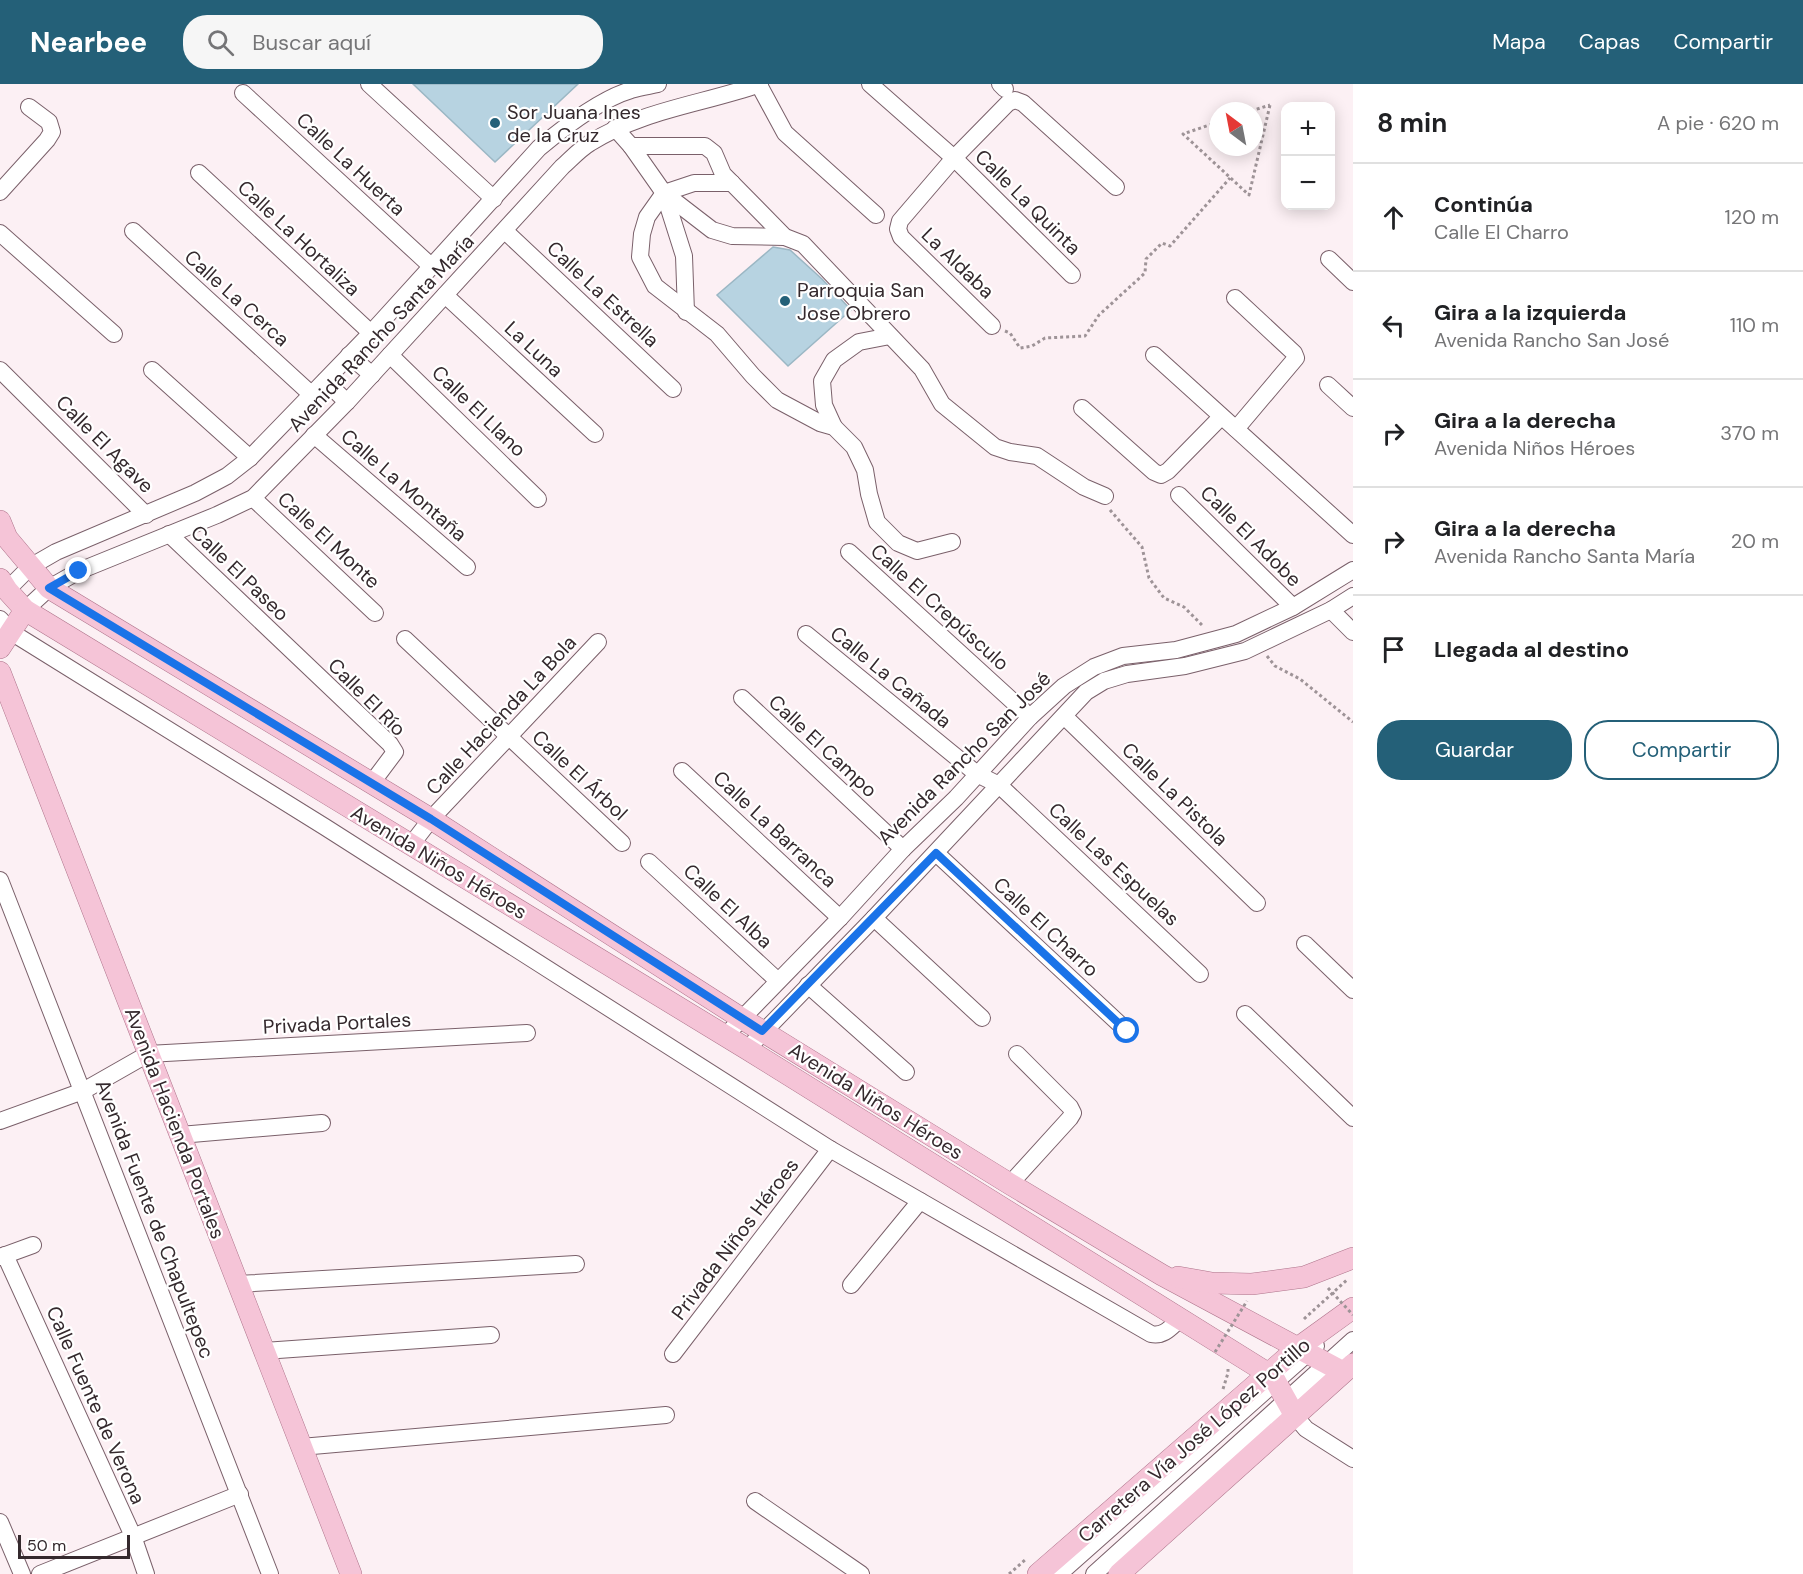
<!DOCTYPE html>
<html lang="es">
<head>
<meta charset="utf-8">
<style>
  :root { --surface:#fff; --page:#f6f6f6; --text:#202124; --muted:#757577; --line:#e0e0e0; --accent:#246078 }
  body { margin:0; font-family:"DM Sans",sans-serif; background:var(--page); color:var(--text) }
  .controls { position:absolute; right:18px; top:18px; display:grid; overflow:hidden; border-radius:12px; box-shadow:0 3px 15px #0003 }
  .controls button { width:54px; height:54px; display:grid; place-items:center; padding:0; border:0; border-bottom:2px solid var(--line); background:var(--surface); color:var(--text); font:30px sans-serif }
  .compass { position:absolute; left:1209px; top:18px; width:54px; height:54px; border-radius:50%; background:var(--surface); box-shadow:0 3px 15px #0003; rotate:328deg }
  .scale { position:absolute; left:18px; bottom:15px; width:112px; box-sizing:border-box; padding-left:6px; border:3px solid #34292d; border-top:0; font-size:16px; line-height:21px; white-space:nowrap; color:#34292d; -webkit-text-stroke:4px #fff; paint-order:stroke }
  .stop { position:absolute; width:18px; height:18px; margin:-14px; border:4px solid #1a73e8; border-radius:50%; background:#fff }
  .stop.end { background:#1a73e8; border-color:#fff; box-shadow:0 2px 6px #0008 }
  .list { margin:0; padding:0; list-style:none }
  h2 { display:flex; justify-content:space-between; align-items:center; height:78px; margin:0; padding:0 24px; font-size:26px }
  h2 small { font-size:20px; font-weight:400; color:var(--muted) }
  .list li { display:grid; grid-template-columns:39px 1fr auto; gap:18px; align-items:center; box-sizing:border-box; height:108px; padding:0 24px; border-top:2px solid var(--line) }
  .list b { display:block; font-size:22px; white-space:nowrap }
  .list p { margin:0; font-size:20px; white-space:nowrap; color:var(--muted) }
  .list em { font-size:20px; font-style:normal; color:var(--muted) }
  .actions { display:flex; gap:12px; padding:18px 24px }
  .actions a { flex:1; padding:14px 0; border:2px solid var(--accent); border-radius:24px; text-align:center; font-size:21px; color:var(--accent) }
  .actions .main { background:var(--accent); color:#fff }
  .icon { flex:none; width:33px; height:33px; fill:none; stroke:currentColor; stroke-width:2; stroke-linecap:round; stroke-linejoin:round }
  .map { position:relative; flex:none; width:1353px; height:1490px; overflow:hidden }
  header { display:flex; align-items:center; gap:36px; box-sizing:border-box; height:84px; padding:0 30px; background:var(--accent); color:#fff }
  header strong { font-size:28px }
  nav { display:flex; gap:33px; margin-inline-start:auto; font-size:21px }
  .search { width:420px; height:54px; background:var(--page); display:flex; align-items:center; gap:15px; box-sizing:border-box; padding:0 21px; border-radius:24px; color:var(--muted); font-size:22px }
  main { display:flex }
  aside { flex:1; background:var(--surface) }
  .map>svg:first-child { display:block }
  .building { fill:#b7d3e1; stroke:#9bb7c4; stroke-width:1.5 }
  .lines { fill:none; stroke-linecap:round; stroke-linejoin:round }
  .minor-casing { stroke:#7a606a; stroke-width:18 }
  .major-casing { stroke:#ae748b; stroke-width:22 }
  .path { stroke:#9e9397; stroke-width:3; stroke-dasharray:3 3; stroke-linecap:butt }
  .minor { stroke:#fff; stroke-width:16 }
  .major { stroke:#f5c4d7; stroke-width:21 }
  .path-bridge { stroke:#9e9397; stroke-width:3; stroke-dasharray:3 3; stroke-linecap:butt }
  .route { stroke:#1a73e8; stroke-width:8 }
  .poi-dot { fill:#246078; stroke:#fff; stroke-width:2 }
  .labels { text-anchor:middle; stroke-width:4.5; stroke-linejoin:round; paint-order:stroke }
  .poi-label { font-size:20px; fill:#34292d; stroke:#fff; text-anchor:start }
  .street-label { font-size:20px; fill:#34292d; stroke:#fff }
</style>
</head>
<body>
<header>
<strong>Nearbee</strong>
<div class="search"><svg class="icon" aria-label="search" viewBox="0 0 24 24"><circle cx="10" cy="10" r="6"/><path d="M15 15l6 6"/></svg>Buscar aquí</div>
<nav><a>Mapa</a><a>Capas</a><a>Compartir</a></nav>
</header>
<main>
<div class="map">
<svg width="1353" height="1490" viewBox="0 0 1353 1490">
  <rect width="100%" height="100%" fill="#fcf0f4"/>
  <g class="building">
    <path d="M413 0H578L495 78Z"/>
    <path d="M773 163 790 166 822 195 851 226 788 282 717 211Z"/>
  </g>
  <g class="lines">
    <defs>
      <g id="minor">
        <path d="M369 0 494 115"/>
        <path d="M870 0 954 74 1072 191"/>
        <path d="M1000 0 1005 5"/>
        <path d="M759 1 785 49 876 131"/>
        <path d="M243 9 431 182"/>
        <path d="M615 44 631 62H705L714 69 723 90 785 153 803 160 922 285 942 320 995 363 1010 368 1037 372 1084 403 1105 412"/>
        <path d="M631 62 664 109 712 146 732 152 785 153"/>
        <path d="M199 89 371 249"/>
        <path d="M0 108 47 56 52 48 49 38 29 23"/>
        <path d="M664 109 647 133 642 150 640 173 655 202 717 250 753 292 777 316 820 339 834 343 854 363 865 386 869 410 877 438 898 459 917 467 952 458"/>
        <path d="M133 147 312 311"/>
        <path d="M505 147 673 305"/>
        <path d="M0 149 114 250"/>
        <path d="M1329 175 1353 198"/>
        <path d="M445 211 595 350"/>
        <path d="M1235 214 1294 269 1296 274 1236 345"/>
        <path d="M686 228 684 172 664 109 694 99H732"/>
        <path d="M992 242 901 153 898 145 900 137 954 74 1008 19 1015 16 1023 19 1116 103"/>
        <path d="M349 271 372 291"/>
        <path d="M390 271 538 415"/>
        <path d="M1154 271 1353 451"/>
        <path d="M0 286 146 431"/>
        <path d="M152 286 250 374"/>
        <path d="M325 297 347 318"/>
        <path d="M1328 301 1353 324"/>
        <path d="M1082 324 1154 388 1161 391 1168 387 1221 333"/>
        <path d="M834 343 824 321 822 297 834 276 859 258 890 252"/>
        <path d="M314 351 467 483"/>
        <path d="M1179 411 1293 523"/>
        <path d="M253 414 375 529"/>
        <path d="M169 450 390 660 395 668 371 700"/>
        <path d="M849 468 1030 633"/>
        <path d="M7 506 30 483 56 468 195 409 227 392 250 374 371 249 539 64C563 44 600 15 631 6 640 3 649 2 658 0"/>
        <path d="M25 526 49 504 79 487 217 431 253 414 347 318 562 83C571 75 580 65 590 59 642 26 703 20 760 0"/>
        <path d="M1331 526 1353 548"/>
        <path d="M0 535 11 548 325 743 830 1065 1151 1250C1164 1253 1171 1243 1180 1235"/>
        <path d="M806 550 977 690 999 701 1200 890"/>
        <path d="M405 555 622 759"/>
        <path d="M742 614 903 765"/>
        <path d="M1064 632 1257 819"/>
        <path d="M682 687 840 834"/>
        <path d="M411 761 431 735 598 558"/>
        <path d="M936 769 1127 947"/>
        <path d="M649 778 778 897"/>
        <path d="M0 796 270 1490"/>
        <path d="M874 834 982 934"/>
        <path d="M1305 860 1353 906"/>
        <path d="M808 901 906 988"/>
        <path d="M1245 930 1353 1034"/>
        <path d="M725 952 840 834 903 765 956 714 1030 633 1064 602 1094 583 1123 572 1176 566 1236 550 1293 523 1353 486"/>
        <path d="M747 965 874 834 1086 608 1104 597 1127 590 1185 582 1245 567 1331 526 1353 512"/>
        <path d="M0 1037 83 1007 148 970 527 949"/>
        <path d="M180 1051 322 1039"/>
        <path d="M1010 1100 1070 1034 1073 1029 1070 1023 1017 970"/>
        <path d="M5 1171 133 1452 146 1490"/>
        <path d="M0 1173 33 1161"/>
        <path d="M238 1200 576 1180"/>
        <path d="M851 1201 920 1117"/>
        <path d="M264 1267 491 1251"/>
        <path d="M673 1270 830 1065"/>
        <path d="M1295 1332 1306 1345 1353 1375"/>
        <path d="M301 1363 666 1331"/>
        <path d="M755 1417 861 1490"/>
        <path d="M0 1438 22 1490"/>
        <path d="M40 1490 240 1410"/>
        <path d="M1059 1490 1316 1262"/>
        <path d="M1094 1490 1353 1256"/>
      </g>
      <g id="major">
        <path d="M0 437 7 454 49 504 431 735 741 934 1010 1100 1162 1191 1343 1288"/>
        <path d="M0 495 7 506 25 526 747 965 1269 1290 1276 1298 1295 1332"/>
        <path d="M0 564 25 526"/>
        <path d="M0 588 351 1490"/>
        <path d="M1178 1193 1212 1199 1252 1200 1304 1193 1353 1174"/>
        <path d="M1038 1490 1299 1263 1353 1224"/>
        <path d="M1119 1490 1353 1280"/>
      </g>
    </defs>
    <use href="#minor" class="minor-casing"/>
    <use href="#major" class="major-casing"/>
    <g class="path">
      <path d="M1251 27 1270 21"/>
      <path d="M1218 38 1183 50 1249 111 1270 21"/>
      <path d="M1005 247 1010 249 1020 264 1032 262 1045 254 1085 252 1099 231 1145 189 1146 175 1162 159 1170 162 1230 94"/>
      <path d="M1110 426 1142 463 1149 494 1164 514 1184 523 1203 542"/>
      <path d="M1267 572 1275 582 1300 595 1353 638"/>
      <path d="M1304 1235 1348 1195"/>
      <path d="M1223 1305 1228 1289V1285"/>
      <path d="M1009 1490 1025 1476"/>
    </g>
    <use href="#minor" class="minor"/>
    <use href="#major" class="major"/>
    <g class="path-bridge">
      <path d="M1328 1204 1353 1231"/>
      <path d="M1215 1268 1247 1217"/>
    </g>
  </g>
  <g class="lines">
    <path class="route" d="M79 487 49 504 431 735 762 947 936 769 1127 947"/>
  </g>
  <g class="poi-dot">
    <circle cx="495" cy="39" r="6"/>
    <circle cx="785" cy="217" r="6"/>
  </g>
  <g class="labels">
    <g class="poi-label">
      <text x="507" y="35">Sor Juana Ines<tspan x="507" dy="23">de la Cruz</tspan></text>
      <text x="797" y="213">Parroquia San<tspan x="797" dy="23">Jose Obrero</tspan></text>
    </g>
    <g class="street-label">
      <text transform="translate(351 80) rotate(43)" y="7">Calle La Huerta</text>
      <text transform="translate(1028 118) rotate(45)" y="7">Calle La Quinta</text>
      <text transform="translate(299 154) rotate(43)" y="7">Calle La Hortaliza</text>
      <text transform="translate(958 179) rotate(44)" y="7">La Aldaba</text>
      <text transform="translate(603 210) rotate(43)" y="7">Calle La Estrella</text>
      <text transform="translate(237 214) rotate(42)" y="7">Calle La Cerca</text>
      <text transform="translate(381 249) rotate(-47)" y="7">Avenida Rancho Santa María</text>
      <text transform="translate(534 265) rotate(43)" y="7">La Luna</text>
      <text transform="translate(479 327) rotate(44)" y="7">Calle El Llano</text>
      <text transform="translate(105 360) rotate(45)" y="7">Calle El Agave</text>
      <text transform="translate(404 401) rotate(41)" y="7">Calle La Montaña</text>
      <text transform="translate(1251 452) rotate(45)" y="7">Calle El Adobe</text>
      <text transform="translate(329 456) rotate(43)" y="7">Calle El Monte</text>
      <text transform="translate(240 489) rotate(44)" y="7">Calle El Paseo</text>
      <text transform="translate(940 523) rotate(42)" y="7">Calle El Crepúsculo</text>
      <text transform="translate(891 593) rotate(39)" y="7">Calle La Cañada</text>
      <text transform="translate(367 613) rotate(45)" y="7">Calle El Río</text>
      <text transform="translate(501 631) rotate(-47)" y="7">Calle Hacienda La Bola</text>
      <text transform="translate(823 662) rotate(43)" y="7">Calle El Campo</text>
      <text transform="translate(964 674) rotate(-45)" y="7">Avenida Rancho San José</text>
      <text transform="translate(580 691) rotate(43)" y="7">Calle El Árbol</text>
      <text transform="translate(1175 710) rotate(44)" y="7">Calle La Pistola</text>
      <text transform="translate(775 745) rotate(43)" y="7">Calle La Barranca</text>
      <text transform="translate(439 778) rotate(31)" y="7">Avenida Niños Héroes</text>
      <text transform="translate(1114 780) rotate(43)" y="7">Calle Las Espuelas</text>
      <text transform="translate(728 822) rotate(43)" y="7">Calle El Alba</text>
      <text transform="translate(1046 843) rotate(43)" y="7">Calle El Charro</text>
      <text transform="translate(337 939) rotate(-3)" y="7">Privada Portales</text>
      <text transform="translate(876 1017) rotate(32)" y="7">Avenida Niños Héroes</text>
      <text transform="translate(175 1039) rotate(69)" y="7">Avenida Hacienda Portales</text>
      <text transform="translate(155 1135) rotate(69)" y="7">Avenida Fuente de Chapultepec</text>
      <text transform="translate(735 1155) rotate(-53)" y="7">Privada Niños Héroes</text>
      <text transform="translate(96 1321) rotate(66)" y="7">Calle Fuente de Verona</text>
      <text transform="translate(1194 1356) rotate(-41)" y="7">Carretera Vía José López Portillo</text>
    </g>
  </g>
</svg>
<div class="controls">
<button>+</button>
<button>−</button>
</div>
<svg class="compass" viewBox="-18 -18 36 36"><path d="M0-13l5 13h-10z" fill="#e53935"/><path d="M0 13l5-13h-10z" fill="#757577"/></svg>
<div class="scale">50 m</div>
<div class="stop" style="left:1127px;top:947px"></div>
<div class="stop end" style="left:79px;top:487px"></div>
</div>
<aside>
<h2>8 min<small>A pie · 620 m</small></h2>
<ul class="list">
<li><svg class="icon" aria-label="ahead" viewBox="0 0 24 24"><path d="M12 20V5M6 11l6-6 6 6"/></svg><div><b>Continúa</b><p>Calle El Charro</p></div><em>120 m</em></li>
<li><svg class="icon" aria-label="left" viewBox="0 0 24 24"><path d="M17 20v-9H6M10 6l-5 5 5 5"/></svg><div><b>Gira a la izquierda</b><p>Avenida Rancho San José</p></div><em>110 m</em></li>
<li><svg class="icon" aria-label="right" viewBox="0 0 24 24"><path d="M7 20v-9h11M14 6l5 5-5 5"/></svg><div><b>Gira a la derecha</b><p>Avenida Niños Héroes</p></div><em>370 m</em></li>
<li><svg class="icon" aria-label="right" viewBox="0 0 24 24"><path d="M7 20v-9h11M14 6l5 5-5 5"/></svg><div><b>Gira a la derecha</b><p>Avenida Rancho Santa María</p></div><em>20 m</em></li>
<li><svg class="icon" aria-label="arrive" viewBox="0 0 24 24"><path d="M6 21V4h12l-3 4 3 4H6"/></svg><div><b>Llegada al destino</b></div></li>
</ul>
<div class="actions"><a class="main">Guardar</a><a>Compartir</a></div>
</aside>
</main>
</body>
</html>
